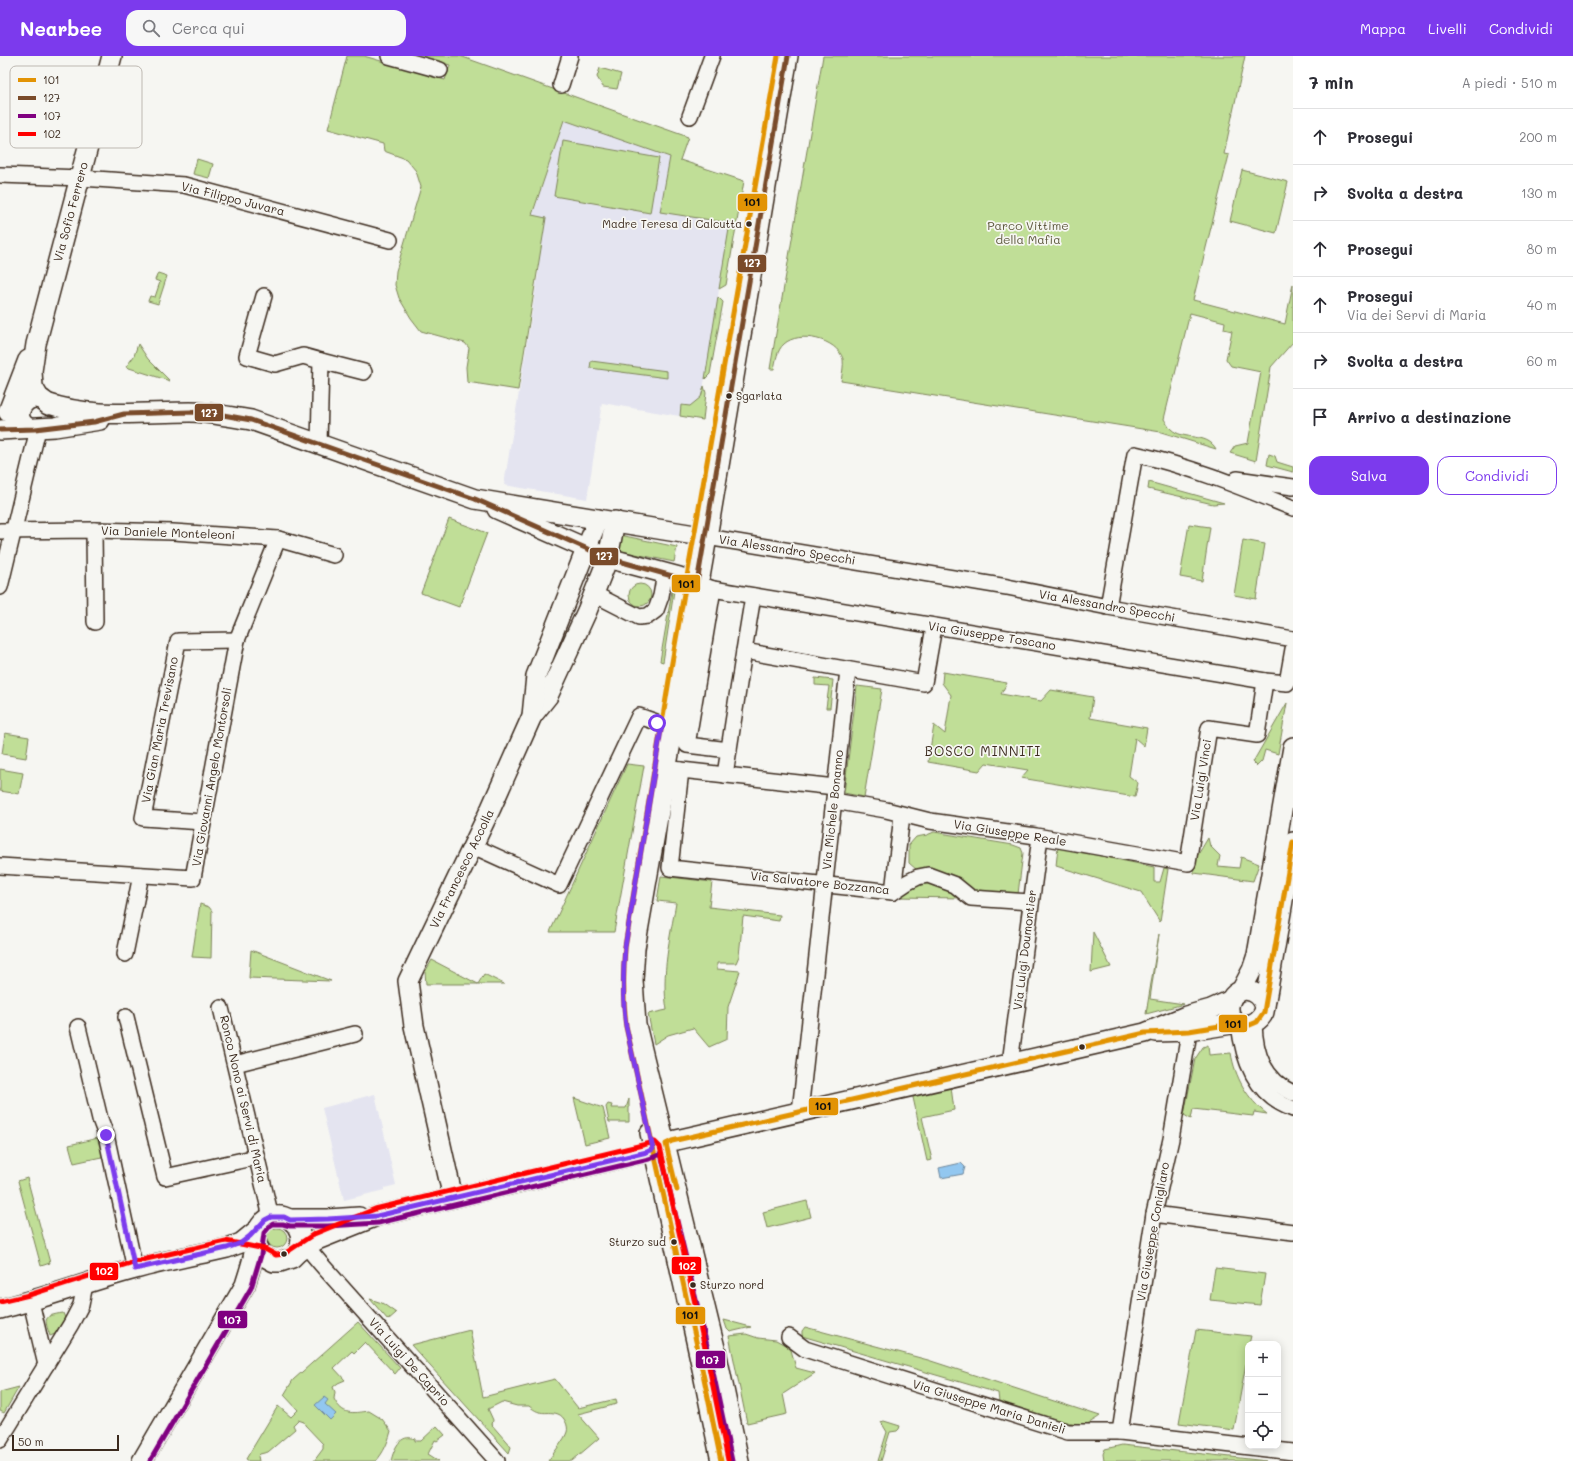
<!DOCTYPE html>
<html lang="it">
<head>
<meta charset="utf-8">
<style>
  :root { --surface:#fff; --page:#f7f7f7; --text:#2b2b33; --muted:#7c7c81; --line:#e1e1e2; --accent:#7c3aed }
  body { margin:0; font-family:Mali,sans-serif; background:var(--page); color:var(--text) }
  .controls { position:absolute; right:12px; bottom:12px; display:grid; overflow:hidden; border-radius:8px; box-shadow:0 2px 10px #0003 }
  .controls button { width:36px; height:36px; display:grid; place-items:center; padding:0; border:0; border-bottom:1px solid var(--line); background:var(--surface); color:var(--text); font:20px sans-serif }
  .scale { position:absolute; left:12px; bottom:10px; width:107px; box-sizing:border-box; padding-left:4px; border:2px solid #3b2a1e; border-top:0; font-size:11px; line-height:14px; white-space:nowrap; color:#3b2a1e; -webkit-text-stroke:3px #f6f6f2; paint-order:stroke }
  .stop { position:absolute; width:12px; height:12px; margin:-9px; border:3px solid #7c3aed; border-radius:50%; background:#fff }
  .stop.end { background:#7c3aed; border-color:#fff; box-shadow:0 1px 4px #0008 }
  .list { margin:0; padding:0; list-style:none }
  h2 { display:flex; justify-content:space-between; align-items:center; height:52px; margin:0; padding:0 16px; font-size:17px }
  h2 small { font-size:13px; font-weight:400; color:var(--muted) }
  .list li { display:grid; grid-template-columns:26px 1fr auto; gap:12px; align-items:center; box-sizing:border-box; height:56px; padding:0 16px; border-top:1px solid var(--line) }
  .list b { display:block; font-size:15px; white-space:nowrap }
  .list p { margin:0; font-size:13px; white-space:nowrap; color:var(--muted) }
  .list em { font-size:13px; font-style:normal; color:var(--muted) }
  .actions { display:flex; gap:8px; padding:12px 16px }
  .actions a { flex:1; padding:9px 0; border:1px solid var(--accent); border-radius:12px; text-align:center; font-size:14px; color:var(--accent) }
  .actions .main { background:var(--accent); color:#fff }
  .icon { flex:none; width:22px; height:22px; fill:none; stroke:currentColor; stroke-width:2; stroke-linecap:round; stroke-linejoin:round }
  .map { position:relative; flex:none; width:1293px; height:1405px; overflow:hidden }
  header { display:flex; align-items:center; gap:24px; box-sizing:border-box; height:56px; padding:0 20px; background:var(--accent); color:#fff }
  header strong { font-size:19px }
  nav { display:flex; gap:22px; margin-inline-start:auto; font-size:14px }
  .search { width:280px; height:36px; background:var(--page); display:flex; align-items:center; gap:10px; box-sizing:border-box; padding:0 14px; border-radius:12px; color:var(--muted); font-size:15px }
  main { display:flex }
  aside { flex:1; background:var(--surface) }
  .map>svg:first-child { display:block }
  .built { fill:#e4e4f0 }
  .green { fill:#c0de97; stroke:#7e845a }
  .water { fill:#92c7f0; stroke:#6f889c }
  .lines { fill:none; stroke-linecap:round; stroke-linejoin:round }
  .minor-casing { stroke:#3b2a1e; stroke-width:18 }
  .tertiary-casing { stroke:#3b2a1e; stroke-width:22 }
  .minor { stroke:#f6f6f2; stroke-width:15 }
  .tertiary { stroke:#f6f6f2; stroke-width:19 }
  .bus-1-casing { stroke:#f6f6f2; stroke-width:8 }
  .bus-2-casing { stroke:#f6f6f2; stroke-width:8 }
  .bus-3-casing { stroke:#f6f6f2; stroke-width:8 }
  .bus-4-casing { stroke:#f6f6f2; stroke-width:8 }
  .bus-1 { stroke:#e29304; stroke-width:5 }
  .bus-2 { stroke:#7a4b2a; stroke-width:5 }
  .bus-3 { stroke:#800080; stroke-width:5 }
  .bus-4 { stroke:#f00; stroke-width:5 }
  .route { stroke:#7c3aed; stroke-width:5 }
  .bus-dot { fill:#3b2a1e; stroke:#f6f6f2; stroke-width:1.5 }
  .labels { text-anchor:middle; stroke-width:3.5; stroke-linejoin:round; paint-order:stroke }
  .bus-label { font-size:11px; fill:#3b2a1e; stroke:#f6f6f2; text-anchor:end }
  .street-label { font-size:12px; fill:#3b2a1e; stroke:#f6f6f2 }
  .park-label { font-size:12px; fill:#5c573c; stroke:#f6f6f2 }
  .neighbourhood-label { font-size:13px; letter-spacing:1px; fill:#3b2a1e; stroke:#f6f6f2 }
  .key { fill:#f6f6f2; stroke:#beb9b2; stroke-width:1 }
  .key-label { font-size:11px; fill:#3b2a1e }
  .line-badge { stroke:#f6f6f2; stroke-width:1.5 }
  .badge-label { font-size:11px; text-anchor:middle; font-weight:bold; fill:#fff }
  .pale-badge-label { font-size:11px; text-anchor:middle; font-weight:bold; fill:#111 }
</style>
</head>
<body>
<header>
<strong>Nearbee</strong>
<div class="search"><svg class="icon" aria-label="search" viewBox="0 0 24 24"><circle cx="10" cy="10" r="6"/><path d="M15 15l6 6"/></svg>Cerca qui</div>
<nav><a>Mappa</a><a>Livelli</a><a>Condividi</a></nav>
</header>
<main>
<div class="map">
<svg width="1293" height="1405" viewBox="0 0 1293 1405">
  <rect width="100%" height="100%" fill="#f6f6f2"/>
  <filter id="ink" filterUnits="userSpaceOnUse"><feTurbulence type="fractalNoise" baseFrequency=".025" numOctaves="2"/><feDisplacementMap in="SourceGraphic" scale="8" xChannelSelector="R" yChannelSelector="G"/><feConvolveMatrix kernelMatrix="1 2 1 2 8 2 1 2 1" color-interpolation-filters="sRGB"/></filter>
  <g filter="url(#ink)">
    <g class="built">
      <path d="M564 64 744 125 726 229 719 233 718 241 723 246 710 318 705 323 704 327V331L706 337 703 364 602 347 587 443 504 429 539 212 517 206Z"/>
      <path d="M375 1038 396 1129 384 1132V1134L344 1144 322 1052Z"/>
    </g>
    <g class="green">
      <path d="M347 0H364L445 24 450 9 417 0H460L688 81 680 104 744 125 726 229 719 233 730 167 660 156 670 101 564 64 532 159 546 162 518 334 467 326 466 311 469 292 465 287 421 275 411 262 399 242 395 229 396 215 421 131 416 115 406 103 384 95 383 88 328 73Z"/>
      <path d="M823 0H1245L1224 98 1229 99 1193 244 1285 268 1293 228V286L1271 311 1256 405 1230 397 1235 390 1248 387 1261 316 1231 310 1226 303 1232 275 1224 273 1225 266 1190 257 1164 363C1166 366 1168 371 1171 373 1183 385 1207 376 1216 393L1161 376 841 325C842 318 844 310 843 303 837 283 799 274 784 288 777 294 776 304 774 313H770Z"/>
      <path d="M600 12 621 18 617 33 603 31 597 21Z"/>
      <path d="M563 85 659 102 650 157 554 140Z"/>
      <path d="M197 103 213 108 209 122 193 118Z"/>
      <path d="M1242 114 1288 126 1276 177 1230 165Z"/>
      <path d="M158 217 167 220 158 248 148 245 150 240 155 241 160 226 155 224Z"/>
      <path d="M718 241 723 246 710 318 705 323Z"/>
      <path d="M138 288 148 303 170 325 126 311 134 300Z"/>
      <path d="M591 305 667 315V322L590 312Z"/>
      <path d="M704 330 706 337 703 364 680 360 681 349 690 350 701 341Z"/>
      <path d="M1269 398 1275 400 1277 406 1293 411V416L1267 409Z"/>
      <path d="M1149 426 1224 447 1213 448 1148 433Z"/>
      <path d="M449 463 487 477 459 551 421 537Z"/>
      <path d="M1189 468 1210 471 1202 525 1180 521Z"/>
      <path d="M620 479 677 491 674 506 616 494Z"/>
      <path d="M1243 484 1265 488 1256 543 1234 539Z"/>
      <circle cx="640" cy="539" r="11"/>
      <path d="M672 535H674L663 606 660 605Z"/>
      <path d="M943 616 1007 627 1001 638 1041 645 1051 634 1093 641 1090 662 1147 672 1144 690 1135 682 1129 720 1138 727 1135 741 1021 722 1028 714 986 707 979 715 928 706 934 669 945 678 951 639 942 627Z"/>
      <path d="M815 622 833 624 830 652H826L829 630 815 629Z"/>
      <path d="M857 630 882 633 864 741 844 737Z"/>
      <path d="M1287 647 1278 698 1265 694 1262 705 1257 710 1253 706Z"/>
      <path d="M5 677 29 681 26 702 2 698Z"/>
      <path d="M627 708 644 710 614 876H550Z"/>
      <path d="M0 713 23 717 19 738 0 735Z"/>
      <path d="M934 776 1013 789 1021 792 1023 797 1018 838H980L917 814 909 807V789L916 781 927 779Z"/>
      <path d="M1208 782 1210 790 1220 800 1218 810 1239 812 1241 801 1259 808 1253 825 1194 817 1193 807Z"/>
      <path d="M1058 791 1154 811V826H1160L1164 812 1168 813 1160 866 1141 836 1056 810Z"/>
      <path d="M661 820 712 826 709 851 780 859 779 865 743 860 739 900 736 907H717V913L740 915 728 951 727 983 709 991 693 972 668 979 654 988 648 958 667 954C661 918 670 882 676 847L657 845Z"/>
      <path d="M930 822 940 825 962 842 897 841C908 834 919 830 930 822Z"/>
      <path d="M200 848 209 851 212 855 211 902 192 901Z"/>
      <path d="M1093 876 1111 911 1091 916Z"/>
      <path d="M1159 878 1150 943 1184 948 1146 958Z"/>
      <path d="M251 894 331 925 249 922Z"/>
      <path d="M432 904 478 928 484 918 504 928H426L425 916Z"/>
      <path d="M1208 989 1209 999 1231 997C1235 1021 1247 1043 1267 1058L1254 1056 1253 1060 1193 1053 1191 1063 1184 1059 1195 1003 1203 991Z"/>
      <path d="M951 1031 954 1054 922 1061 932 1104 927 1105 912 1037Z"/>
      <path d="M574 1042 603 1052 610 1082 585 1088Z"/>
      <path d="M629 1043V1066H609L606 1051 608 1048 612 1049 611 1052H626Z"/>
      <path d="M102 1081 106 1100 74 1107 69 1089Z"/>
      <path d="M27 1122 50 1207 41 1210 18 1125Z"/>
      <path d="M807 1145 811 1161 767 1172 763 1156Z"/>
      <circle cx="277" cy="1182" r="10"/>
      <path d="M1215 1212 1265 1218 1260 1249 1210 1244Z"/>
      <path d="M370 1243 382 1247 396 1257 388 1264Z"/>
      <path d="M63 1257 65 1262 55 1278 50 1280C44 1262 43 1260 63 1257Z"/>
      <path d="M724 1264 751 1271 730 1276 727 1273Z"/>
      <path d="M358 1266 400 1312 395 1318 365 1286 354 1297 352 1295 334 1312 345 1324 338 1327 333 1331 335 1336 334 1343C343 1360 352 1357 369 1355L382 1363 391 1375C388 1386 384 1396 376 1405H314L323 1393V1388L305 1369 304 1366 298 1364 293 1369 295 1373 268 1396 260 1398 258 1400 259 1405H249L246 1403 278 1350 291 1361 298 1354 284 1339 293 1324Z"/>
      <path d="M805 1271 928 1304 1100 1360C1096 1363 1091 1366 1087 1368 1073 1371 1014 1351 999 1346L998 1337 802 1280V1275Z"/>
      <path d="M470 1274 483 1341 555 1323 578 1352 616 1343 617 1348 578 1358 599 1382 572 1405H548C552 1399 565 1383 567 1376 569 1370 564 1360 558 1358 546 1354 542 1361 529 1350H517L502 1346 488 1353 493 1364 492 1369 511 1391 509 1397 411 1289Z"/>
      <path d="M1196 1274 1251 1280 1249 1288H1248V1296L1234 1374 1179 1367Z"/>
      <path d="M746 1278 758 1282 776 1284 785 1289 791 1294 796 1312 815 1317 783 1338 787 1358 747 1367 729 1280Z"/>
      <path d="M19 1331 4 1357 0 1355V1336Z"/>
      <path d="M884 1365 900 1370 899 1373 897 1375 890 1376 881 1405H878L887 1376 881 1366Z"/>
      <path d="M437 1370 445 1379 437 1385 435 1384 428 1398 439 1405H391C394 1393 400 1377 415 1383V1385H421Z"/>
      <path d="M1122 1389 1267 1405H1104L1103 1398 1105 1393Z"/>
    </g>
    <g class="water">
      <path d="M961 1107 965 1111 963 1118 941 1122 939 1112Z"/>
      <path d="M324 1341 328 1344 325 1348 336 1358 330 1364 315 1349Z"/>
    </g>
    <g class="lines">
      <defs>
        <g id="minor">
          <path d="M389 0 440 14"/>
          <path d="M561 29 570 0"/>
          <path d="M690 60 712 0"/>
          <path d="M0 119 81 122 184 129 390 184"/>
          <path d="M264 240 247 300 275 308 303 300 321 305 319 388"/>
          <path d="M321 305 364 316"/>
          <path d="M1237 423 1293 431"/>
          <path d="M94 474 95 566"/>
          <path d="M0 475 94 474 173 476 278 483 334 499"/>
          <path d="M707 481 1007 531 1108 551 1293 583"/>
          <path d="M697 527 713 533 1265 625 1287 627 1293 593"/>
          <path d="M0 531 38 373"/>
          <path d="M713 533 687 689 729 694"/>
          <path d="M594 538 639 561 648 560 656 554 661 540 665 517"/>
          <path d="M753 540 744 595 924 627 934 571"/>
          <path d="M1108 551 1135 398C1190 410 1241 431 1293 452"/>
          <path d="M672 713 835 731"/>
          <path d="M681 714 670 812 893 836 908 826 918 821 928 819 955 829 971 842 1031 846"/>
          <path d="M725 719 744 595"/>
          <path d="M834 745 886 754 930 765 1036 780 1188 807 1209 672 1257 679 1265 625"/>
          <path d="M203 766 143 762 178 585 237 584"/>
          <path d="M473 790 559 829 639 660 662 668"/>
          <path d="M0 810 193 822 237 584 278 483"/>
          <path d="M893 836 902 759"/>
          <path d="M125 898 141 819"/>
          <path d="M221 952 271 1161"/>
          <path d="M126 961 165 1121 257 1101"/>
          <path d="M1239 968C1243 1004 1256 1040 1293 1053"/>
          <path d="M1254 968C1255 998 1264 1024 1293 1037"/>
          <path d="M78 971 100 1063 106 1079 135 1213"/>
          <path d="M1010 1007 1040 781"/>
          <path d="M235 1008 355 978"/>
          <path d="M800 1056 848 614"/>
          <path d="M1154 1158 1293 1176"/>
          <path d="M302 1182 306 1190 321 1208 497 1405"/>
          <path d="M31 1246 46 1309"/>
          <path d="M789 1281 805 1293 1068 1376H1120L1293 1396"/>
          <path d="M1120 1376 1154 1158 1171 1083 1187 989 1189 975 1187 966"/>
          <path d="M0 1384 71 1268 81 1249 85 1228"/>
        </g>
        <g id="tertiary">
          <path d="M40 343 33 331 32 315 36 288 112 0"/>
          <path d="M46 347C92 363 142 356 190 356 210 356 230 361 251 364L475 443 707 481"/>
          <path d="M8 356 28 304"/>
          <path d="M31 373C4 362 31 327 48 349"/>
          <path d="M0 374 55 371 100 364"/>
          <path d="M497 453 608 502 679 521 697 527"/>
          <path d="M532 660 548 640 587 555 608 502 615 465"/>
          <path d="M1241 935 1252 914 1257 899 1293 691"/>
          <path d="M1265 951C1260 930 1232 928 1229 950 1227 971 1255 976 1264 956L1293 786"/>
          <path d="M1156 976 1189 975 1238 967"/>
          <path d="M650 1077 700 1303 721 1405"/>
          <path d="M453 1142 414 970 408 925 491 752 532 660 536 620 598 463"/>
          <path d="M290 1163H328L359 1161"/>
          <path d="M256 1187 263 1200 274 1206H280L292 1202 298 1196 317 1184 377 1160 647 1096 672 1085 1145 977 1186 960 1211 953 1231 944"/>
          <path d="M0 1253C46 1242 89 1225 135 1213 165 1205 196 1199 227 1192L241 1187 257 1174"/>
          <path d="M142 1405 245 1229C248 1219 252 1208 254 1197 256 1188 254 1178 260 1170 276 1146 311 1168 298 1196"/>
          <path d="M739 1405 717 1300 636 969 633 924 635 892 707 481 788 0"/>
        </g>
      </defs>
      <use href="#minor" class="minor-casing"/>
      <use href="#tertiary" class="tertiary-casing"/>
      <use href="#minor" class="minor"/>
      <use href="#tertiary" class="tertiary"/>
      <defs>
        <g id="bus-1">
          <path d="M677 1134 666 1088 672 1085 1145 977 1189 975 1238 967 1250 969 1257 966 1264 956 1293 786"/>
          <path d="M721 1405 700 1303 626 970C623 944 623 917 625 891L671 612 778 0"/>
        </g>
        <path id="bus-2" d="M0 374 35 373 94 366 124 358 191 356 212 357 251 364 475 443 608 502 697 527 788 0"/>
        <path id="bus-3" d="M150 1405 251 1232 261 1199 264 1177 270 1170 273 1168H283L290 1170H328L378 1167 649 1103 661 1098 710 1302 732 1405"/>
        <path id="bus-4" d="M0 1246 29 1239 133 1206 226 1185 265 1193 276 1199 284 1198 314 1178 375 1153 655 1086 660 1091 707 1301 728 1404"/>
      </defs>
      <use href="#bus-1" class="bus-1-casing"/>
      <use href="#bus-2" class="bus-2-casing"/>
      <use href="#bus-3" class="bus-3-casing"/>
      <use href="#bus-4" class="bus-4-casing"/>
      <use href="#bus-1" class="bus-1"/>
      <use href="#bus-2" class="bus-2"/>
      <use href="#bus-3" class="bus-3"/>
      <use href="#bus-4" class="bus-4"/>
    </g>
  </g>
  <g class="lines" filter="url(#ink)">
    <path class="route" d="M106 1079 135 1213 227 1192 241 1187 250 1180 265 1164 271 1161H284L290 1164 328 1163 377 1160 647 1096 653 1093 626 970C622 944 623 918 625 891L662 668 657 667"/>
  </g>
  <g class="bus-dot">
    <circle cx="749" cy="168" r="3.5"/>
    <circle cx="729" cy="340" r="3.5"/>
    <circle cx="1082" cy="991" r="3.5"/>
    <circle cx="674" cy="1186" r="3.5"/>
    <circle cx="284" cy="1198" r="3.5"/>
    <circle cx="693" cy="1229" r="3.5"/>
  </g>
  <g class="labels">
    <g class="bus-label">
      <text x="742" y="172">Madre Teresa di Calcutta</text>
      <text x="736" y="344" text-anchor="start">Sgarlata</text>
      <text x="666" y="1190">Sturzo sud</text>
      <text x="700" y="1233" text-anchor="start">Sturzo nord</text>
    </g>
    <g class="street-label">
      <text transform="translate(233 143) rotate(14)" y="4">Via Filippo Juvara</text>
      <text transform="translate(71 156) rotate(-75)" y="4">Via Sofio Ferrero</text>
      <text transform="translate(168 477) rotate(2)" y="4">Via Daniele Monteleoni</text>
      <text transform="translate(787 494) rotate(9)" y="4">Via Alessandro Specchi</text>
      <text transform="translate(1107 550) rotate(10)" y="4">Via Alessandro Specchi</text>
      <text transform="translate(992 580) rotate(9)" y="4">Via Giuseppe Toscano</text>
      <text transform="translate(160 674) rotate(-79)" y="4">Via Gian Maria Trevisano</text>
      <text transform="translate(212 721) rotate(-80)" y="4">Via Giovanni Angelo Montorsoli</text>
      <text transform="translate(1201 724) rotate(-81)" y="4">Via Luigi Vinci</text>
      <text transform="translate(833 754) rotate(-84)" y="4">Via Michele Bonanno</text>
      <text transform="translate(1010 777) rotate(9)" y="4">Via Giuseppe Reale</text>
      <text transform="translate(462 813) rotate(-64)" y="4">Via Francesco Accolla</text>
      <text transform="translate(820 827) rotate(6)" y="4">Via Salvatore Bozzanca</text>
      <text transform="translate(1025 894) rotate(-83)" y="4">Via Luigi Doumontier</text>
      <text transform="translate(243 1043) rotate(77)" y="4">Ronco Nono ai Servi di Maria</text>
      <text transform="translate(1153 1176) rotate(-80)" y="4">Via Giuseppe Conigliaro</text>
      <text transform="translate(409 1306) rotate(48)" y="4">Via Luigi De Caprio</text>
      <text transform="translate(989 1351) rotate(17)" y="4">Via Giuseppe Maria Danieli</text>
    </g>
    <g class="park-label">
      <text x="1028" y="174">Parco Vittime<tspan x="1028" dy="14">della Mafia</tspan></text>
    </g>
    <g class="neighbourhood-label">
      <text x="983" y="700">BOSCO MINNITI</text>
    </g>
  </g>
  <rect x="10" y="10" width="132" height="82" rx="6" class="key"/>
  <rect x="18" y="22" width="18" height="4" fill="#e29304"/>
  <rect x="18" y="40" width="18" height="4" fill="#7a4b2a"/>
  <rect x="18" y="58" width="18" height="4" fill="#800080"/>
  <rect x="18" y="76" width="18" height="4" fill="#f00"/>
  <g class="key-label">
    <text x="43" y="28">101</text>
    <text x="43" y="46">127</text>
    <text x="43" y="64">107</text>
    <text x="43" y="82">102</text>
  </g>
  <g class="line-badge">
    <rect x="737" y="137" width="31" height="19" rx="4" fill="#e29304"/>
    <rect x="737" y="198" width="30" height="19" rx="4" fill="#7a4b2a"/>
    <rect x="194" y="347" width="30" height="19" rx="4" fill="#7a4b2a"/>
    <rect x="589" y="491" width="30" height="19" rx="4" fill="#7a4b2a"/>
    <rect x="671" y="518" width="30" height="19" rx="4" fill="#e29304"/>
    <rect x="1218" y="958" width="30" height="19" rx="4" fill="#e29304"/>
    <rect x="808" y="1041" width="31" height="19" rx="4" fill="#e29304"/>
    <rect x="671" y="1200" width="31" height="19" rx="4" fill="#f00"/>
    <rect x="89" y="1206" width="30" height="19" rx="4" fill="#f00"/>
    <rect x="675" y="1250" width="31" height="19" rx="4" fill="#e29304"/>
    <rect x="217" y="1254" width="31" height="19" rx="4" fill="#800080"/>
    <rect x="695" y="1294" width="31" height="19" rx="4" fill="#800080"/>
  </g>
  <g class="badge-label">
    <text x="752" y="211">127</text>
    <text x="209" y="361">127</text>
    <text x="604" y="504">127</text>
    <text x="687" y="1214">102</text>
    <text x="104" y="1219">102</text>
    <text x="232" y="1268">107</text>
    <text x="710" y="1308">107</text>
  </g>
  <g class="pale-badge-label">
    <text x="752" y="150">101</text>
    <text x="686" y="532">101</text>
    <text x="1233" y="972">101</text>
    <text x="823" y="1054">101</text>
    <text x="690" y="1263">101</text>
  </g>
</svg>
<div class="controls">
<button>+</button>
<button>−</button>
<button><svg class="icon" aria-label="locate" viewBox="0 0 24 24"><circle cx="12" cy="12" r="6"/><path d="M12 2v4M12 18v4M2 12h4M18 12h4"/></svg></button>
</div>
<div class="scale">50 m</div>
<div class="stop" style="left:657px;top:667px"></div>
<div class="stop end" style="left:106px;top:1079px"></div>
</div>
<aside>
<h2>7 min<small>A piedi · 510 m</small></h2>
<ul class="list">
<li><svg class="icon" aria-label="ahead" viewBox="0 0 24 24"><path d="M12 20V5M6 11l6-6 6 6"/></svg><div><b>Prosegui</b></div><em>200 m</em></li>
<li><svg class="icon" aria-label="right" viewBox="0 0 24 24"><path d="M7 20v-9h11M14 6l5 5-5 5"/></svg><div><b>Svolta a destra</b></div><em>130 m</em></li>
<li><svg class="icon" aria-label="ahead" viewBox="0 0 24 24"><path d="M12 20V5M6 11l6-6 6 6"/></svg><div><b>Prosegui</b></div><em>80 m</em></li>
<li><svg class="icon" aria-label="ahead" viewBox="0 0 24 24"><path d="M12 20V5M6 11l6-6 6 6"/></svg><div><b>Prosegui</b><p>Via dei Servi di Maria</p></div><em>40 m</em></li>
<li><svg class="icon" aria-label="right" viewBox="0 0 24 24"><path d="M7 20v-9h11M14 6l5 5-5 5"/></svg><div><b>Svolta a destra</b></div><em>60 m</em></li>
<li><svg class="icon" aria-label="arrive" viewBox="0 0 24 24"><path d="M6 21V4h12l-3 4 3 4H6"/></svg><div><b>Arrivo a destinazione</b></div></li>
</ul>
<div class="actions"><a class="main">Salva</a><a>Condividi</a></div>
</aside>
</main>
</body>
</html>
